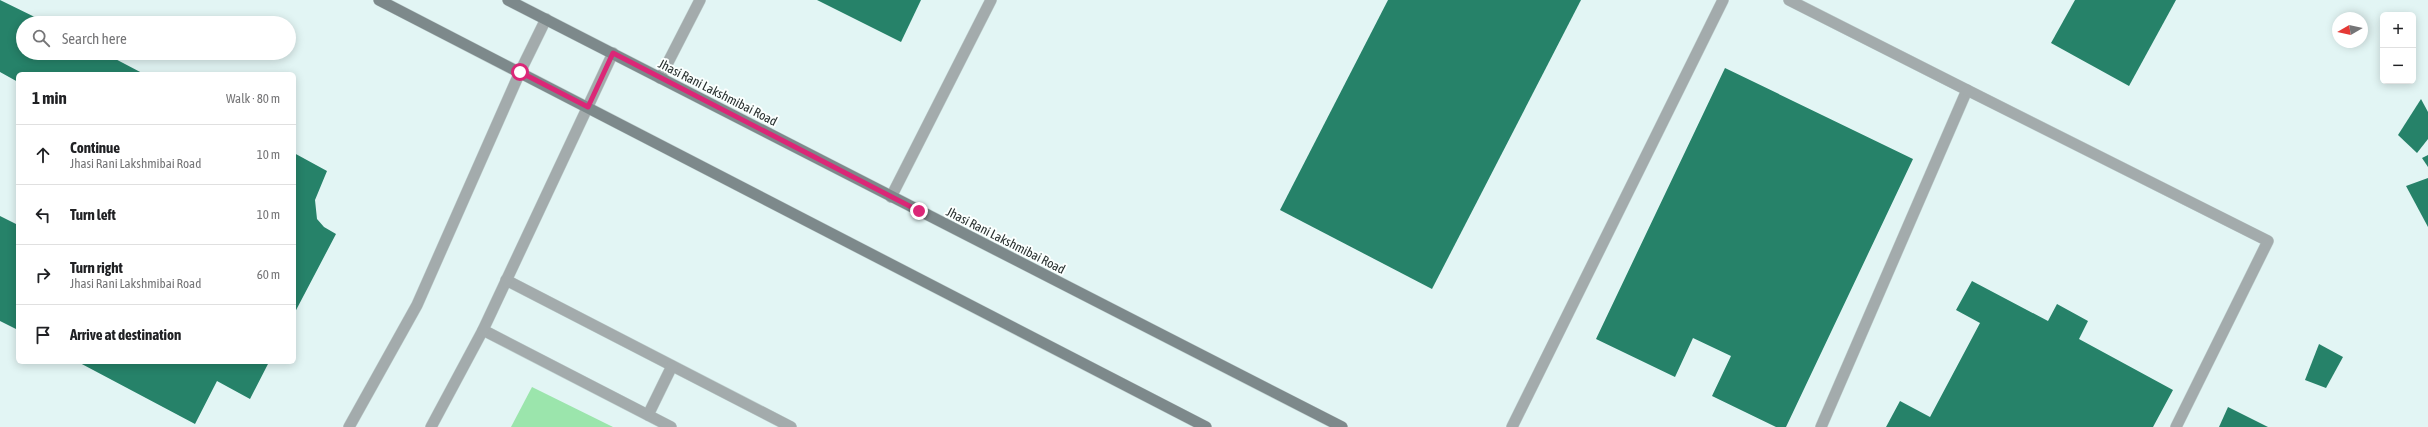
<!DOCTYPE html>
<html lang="en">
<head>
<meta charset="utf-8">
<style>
  :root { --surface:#fff; --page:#f6f6f6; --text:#202124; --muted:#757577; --line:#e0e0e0 }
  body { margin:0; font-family:"Asap Condensed",sans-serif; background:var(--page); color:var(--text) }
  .controls { position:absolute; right:12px; top:12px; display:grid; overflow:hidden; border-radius:6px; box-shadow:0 2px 10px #0003 }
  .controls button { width:36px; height:36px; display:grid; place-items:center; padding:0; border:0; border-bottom:1px solid var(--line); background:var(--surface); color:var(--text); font:20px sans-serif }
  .compass { position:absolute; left:2332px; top:12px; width:36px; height:36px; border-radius:50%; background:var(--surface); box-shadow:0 2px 10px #0003; rotate:261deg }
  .stop { position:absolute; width:12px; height:12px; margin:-9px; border:3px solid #db2777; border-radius:50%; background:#fff }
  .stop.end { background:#db2777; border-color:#fff; box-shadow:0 1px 4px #0008 }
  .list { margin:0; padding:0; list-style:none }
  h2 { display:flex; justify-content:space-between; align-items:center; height:52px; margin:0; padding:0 16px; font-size:17px }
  h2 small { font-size:13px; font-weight:400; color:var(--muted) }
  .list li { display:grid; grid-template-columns:26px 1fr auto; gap:12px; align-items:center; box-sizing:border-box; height:60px; padding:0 16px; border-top:1px solid var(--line) }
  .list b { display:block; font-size:15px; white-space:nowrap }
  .list p { margin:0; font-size:13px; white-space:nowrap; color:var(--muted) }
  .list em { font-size:13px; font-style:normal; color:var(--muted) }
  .icon { flex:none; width:22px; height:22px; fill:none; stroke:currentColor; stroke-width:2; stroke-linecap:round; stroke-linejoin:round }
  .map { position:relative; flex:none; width:2428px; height:427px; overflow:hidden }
  .search { position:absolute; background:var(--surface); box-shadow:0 2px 10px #0003; left:16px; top:16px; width:280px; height:44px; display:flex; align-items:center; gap:10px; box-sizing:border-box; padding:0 14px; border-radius:22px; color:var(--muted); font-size:15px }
  .panel { position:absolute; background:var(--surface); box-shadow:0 2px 10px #0003; left:16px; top:72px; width:280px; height:292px; border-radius:6px }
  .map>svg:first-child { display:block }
  .green { fill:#9be5ac }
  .building { fill:#268269 }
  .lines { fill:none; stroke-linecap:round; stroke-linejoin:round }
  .service-casing { stroke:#c1d2d1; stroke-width:12 }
  .minor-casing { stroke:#c1d2d1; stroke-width:12 }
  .secondary-casing { stroke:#c1d2d1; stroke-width:12 }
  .service { stroke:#a3abac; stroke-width:11 }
  .minor { stroke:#a3abac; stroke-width:11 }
  .secondary { stroke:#7d898b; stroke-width:11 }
  .route { stroke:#db2777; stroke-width:5 }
  .labels { text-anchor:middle; stroke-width:4; stroke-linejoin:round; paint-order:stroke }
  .street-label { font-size:13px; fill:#28302f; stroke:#fbfffe }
</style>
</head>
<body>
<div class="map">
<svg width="2428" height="427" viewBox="0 0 2428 427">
  <rect width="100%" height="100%" fill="#e2f5f4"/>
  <path class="green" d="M532 387 613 427H511Z"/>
  <g class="building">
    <path d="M0 0 47 23H23V53H104L144 74H18V82L0 72Z"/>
    <path d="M817 0H921L901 42Z"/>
    <path d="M1388 0H1581L1432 289 1280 210Z"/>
    <path d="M2075 0H2176L2129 86 2051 43Z"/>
    <path d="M1725 68 1913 159 1786 427H1776L1712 396 1731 356 1693 338 1675 377 1596 339Z"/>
    <path d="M2421 99 2428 112V139L2417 153 2398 135Z"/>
    <path d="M294 153 327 171 315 200 317 219 324 227 336 234 294 314Z"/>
    <path d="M2428 155V167L2422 158Z"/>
    <path d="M2428 178V227L2406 186Z"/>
    <path d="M0 216 18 225V330L0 321Z"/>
    <path d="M1972 281 2048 321 2057 304 2088 321 2079 339 2173 390 2153 427H1886L1900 401 1930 417 1980 323 1956 310Z"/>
    <path d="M2319 344 2343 357 2326 388 2305 380Z"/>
    <path d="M78 362H269L250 399 217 381 195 424Z"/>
    <path d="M2228 407 2268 427H2219Z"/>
  </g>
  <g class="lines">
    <defs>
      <g id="service">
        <path d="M1789 0 1967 90 1821 427"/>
        <path d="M660 78 700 0"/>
        <path d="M1967 90 2268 241 2176 427"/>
        <path d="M891 197 991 0"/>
        <path d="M506 280 791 427"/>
        <path d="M483 330 671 427"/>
        <path d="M648 415 672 366"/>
        <path d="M1512 427 1723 0"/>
      </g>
      <g id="minor">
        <path d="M349 427 417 305 520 72 546 19"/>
        <path d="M431 427 483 330 613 53"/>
      </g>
      <g id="secondary">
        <path d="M379 0 1206 427"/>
        <path d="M508 0 1342 427"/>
      </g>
    </defs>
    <use href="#service" class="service-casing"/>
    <use href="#minor" class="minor-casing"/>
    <use href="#secondary" class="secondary-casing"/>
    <use href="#service" class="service"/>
    <use href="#minor" class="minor"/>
    <use href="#secondary" class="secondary"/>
  </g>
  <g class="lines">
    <path class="route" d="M520 72 588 107 613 53 919 211"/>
  </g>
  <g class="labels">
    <g class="street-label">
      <text transform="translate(718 92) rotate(27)" y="5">Jhasi Rani Lakshmibai Road</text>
      <text transform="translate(1006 240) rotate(27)" y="5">Jhasi Rani Lakshmibai Road</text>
    </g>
  </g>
</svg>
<div class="controls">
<button>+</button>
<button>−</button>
</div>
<svg class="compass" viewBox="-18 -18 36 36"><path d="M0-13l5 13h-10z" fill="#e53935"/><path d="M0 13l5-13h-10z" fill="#757577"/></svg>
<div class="stop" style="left:520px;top:72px"></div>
<div class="stop end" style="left:919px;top:211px"></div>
<div class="search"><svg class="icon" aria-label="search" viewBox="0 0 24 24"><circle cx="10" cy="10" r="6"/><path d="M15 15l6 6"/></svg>Search here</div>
<section class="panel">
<h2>1 min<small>Walk · 80 m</small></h2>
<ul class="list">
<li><svg class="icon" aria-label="ahead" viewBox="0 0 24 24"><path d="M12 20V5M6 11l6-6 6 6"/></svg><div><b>Continue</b><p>Jhasi Rani Lakshmibai Road</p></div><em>10 m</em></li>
<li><svg class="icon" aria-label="left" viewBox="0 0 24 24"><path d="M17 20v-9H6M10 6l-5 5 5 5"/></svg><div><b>Turn left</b></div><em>10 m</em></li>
<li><svg class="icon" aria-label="right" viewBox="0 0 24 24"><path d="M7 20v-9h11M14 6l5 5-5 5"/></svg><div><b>Turn right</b><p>Jhasi Rani Lakshmibai Road</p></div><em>60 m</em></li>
<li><svg class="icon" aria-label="arrive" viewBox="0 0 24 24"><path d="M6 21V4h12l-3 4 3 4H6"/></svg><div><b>Arrive at destination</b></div></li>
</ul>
</section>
</div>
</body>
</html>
